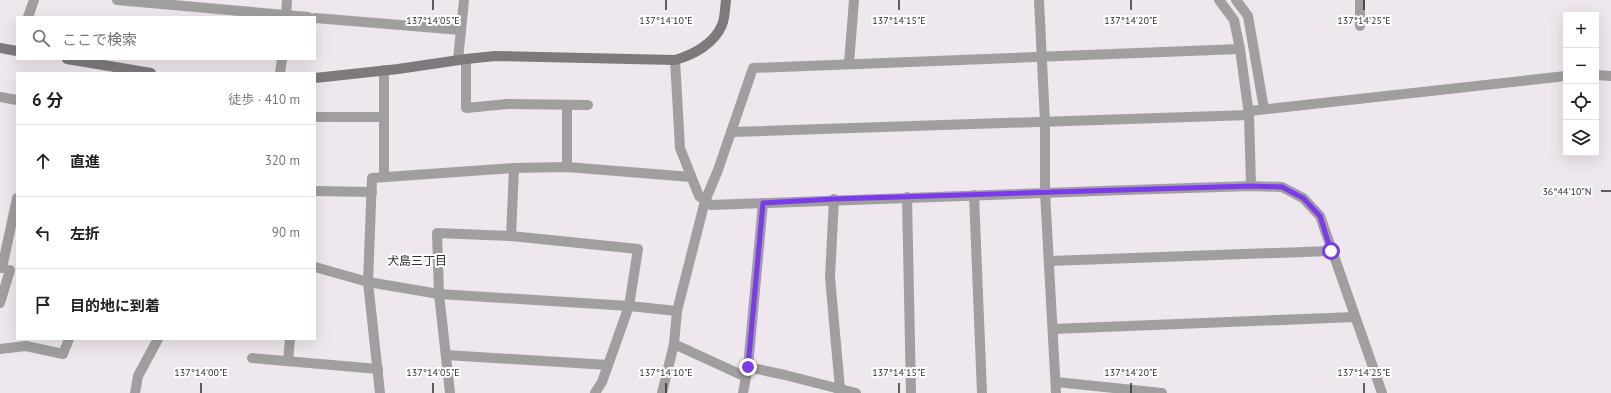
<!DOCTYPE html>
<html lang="ja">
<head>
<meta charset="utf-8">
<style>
  :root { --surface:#fff; --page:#f6f6f6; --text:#222; --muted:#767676; --line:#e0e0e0 }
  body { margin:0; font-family:"PT Sans","Noto Sans JP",sans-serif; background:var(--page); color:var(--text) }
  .controls { position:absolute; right:12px; top:12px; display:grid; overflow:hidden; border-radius:0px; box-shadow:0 4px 16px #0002 }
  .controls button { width:36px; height:36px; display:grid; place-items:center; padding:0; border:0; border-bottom:1px solid var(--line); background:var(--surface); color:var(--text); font:20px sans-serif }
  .stop { position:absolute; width:12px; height:12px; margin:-9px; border:3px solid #7c3aed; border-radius:50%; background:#fff }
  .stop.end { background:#7c3aed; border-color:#fff; box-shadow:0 1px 4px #0008 }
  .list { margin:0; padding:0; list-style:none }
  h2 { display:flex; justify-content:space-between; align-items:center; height:52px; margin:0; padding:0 16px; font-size:17px }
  h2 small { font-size:13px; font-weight:400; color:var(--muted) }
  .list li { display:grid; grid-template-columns:26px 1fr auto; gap:12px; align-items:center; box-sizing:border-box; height:72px; padding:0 16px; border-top:1px solid var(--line) }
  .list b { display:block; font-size:15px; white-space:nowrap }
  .list em { font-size:13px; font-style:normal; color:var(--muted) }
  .icon { flex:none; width:22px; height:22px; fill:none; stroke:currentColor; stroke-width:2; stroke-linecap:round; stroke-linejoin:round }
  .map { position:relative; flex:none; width:1611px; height:393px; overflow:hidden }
  .search { position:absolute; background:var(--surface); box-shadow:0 4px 16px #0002; left:16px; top:16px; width:300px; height:44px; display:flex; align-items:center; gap:10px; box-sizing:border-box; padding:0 14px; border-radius:0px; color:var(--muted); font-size:15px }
  .panel { position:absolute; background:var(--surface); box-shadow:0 4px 16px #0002; left:16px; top:72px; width:300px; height:268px; border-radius:0px }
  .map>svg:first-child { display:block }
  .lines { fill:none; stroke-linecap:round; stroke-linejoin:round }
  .street { stroke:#a19ea0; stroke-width:10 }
  .secondary { stroke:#7e797d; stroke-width:10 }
  .route { stroke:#7c3aed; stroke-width:5 }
  .ticks { fill:none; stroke:#322f31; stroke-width:1.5 }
  .labels { text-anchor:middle; stroke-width:4; stroke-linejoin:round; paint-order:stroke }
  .neighbourhood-label { font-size:12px; fill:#322f31; stroke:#fff }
  .ticks-label { font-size:10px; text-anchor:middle; fill:#322f31; stroke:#fff; stroke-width:4; stroke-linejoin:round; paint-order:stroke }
</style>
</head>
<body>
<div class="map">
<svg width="1611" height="393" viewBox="0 0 1611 393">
  <rect width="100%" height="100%" fill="#eee7ed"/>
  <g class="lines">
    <g class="street">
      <path d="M117 0 308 17"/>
      <path d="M1039 0 1045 122V192L1056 393"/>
      <path d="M1219 0 1234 20 1240 49 1249 115 1251 186"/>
      <path d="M1236 0 1248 16 1264 109"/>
      <path d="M28 17 34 0"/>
      <path d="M286 17 287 0"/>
      <path d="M315 18 461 30"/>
      <path d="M1360 26V0"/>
      <path d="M466 59V108L508 104 588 105"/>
      <path d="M458 60 464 0"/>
      <path d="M675 60 680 148 699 196 711 205C891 197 1071 192 1251 186L1282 187 1303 198 1320 216 1382 393"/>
      <path d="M849 63 854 0"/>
      <path d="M384 70V177"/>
      <path d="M280 73 282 59"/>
      <path d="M1596 75 1611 76"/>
      <path d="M0 97 17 100"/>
      <path d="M567 105V167"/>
      <path d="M1249 111 1566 76"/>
      <path d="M315 117H384"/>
      <path d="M731 132 1249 115"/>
      <path d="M315 191 372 192"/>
      <path d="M974 195 982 393"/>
      <path d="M907 197 911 393"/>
      <path d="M834 199 830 277 840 389 839 393"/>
      <path d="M511 236 514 168"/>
      <path d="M1049 261 1331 251"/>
      <path d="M315 267 368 282 439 294 629 306 677 311"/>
      <path d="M2 268 17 198"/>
      <path d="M0 303 10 270"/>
      <path d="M1053 329 1355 317"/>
      <path d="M674 344 746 377"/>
      <path d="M0 349 26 346 63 354 69 339"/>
      <path d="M446 355 608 365"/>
      <path d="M252 358 378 369"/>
      <path d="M288 361 290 339"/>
      <path d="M748 367 785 375 856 393"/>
      <path d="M1056 382 1162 393"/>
      <path d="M135 393 138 376 158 339"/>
      <path d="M380 393 368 282 372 178 514 168 567 167 691 177"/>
      <path d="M450 393 439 294 437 233 511 236 638 249 629 306 602 382 595 393"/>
      <path d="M662 393 674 344 677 311 705 201 718 170 753 68 1240 49"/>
      <path d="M743 393 748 367 763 203"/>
    </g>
    <g class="secondary">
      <path d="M0 48 17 51"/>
      <path d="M67 59 151 73"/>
      <path d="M315 78 398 69 466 59 495 56 675 60C693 55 714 44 722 25 725 18 725 8 726 0"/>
    </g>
  </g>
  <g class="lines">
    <path class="route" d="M748 367 763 203 834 199 1251 186 1282 187 1303 198 1320 216 1331 251"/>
  </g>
  <path class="ticks" d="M433 0V10M666 0V10M899 0V10M1131 0V10M1364 0V10M1601 191H1611M201 383V393M433 383V393M666 383V393M899 383V393M1131 383V393M1364 383V393"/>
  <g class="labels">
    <g class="neighbourhood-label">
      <text x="417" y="265">犬島三丁目</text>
    </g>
  </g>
  <g class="ticks-label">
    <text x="433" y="24">137°14'05"E</text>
    <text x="666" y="24">137°14'10"E</text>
    <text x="899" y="24">137°14'15"E</text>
    <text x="1131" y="24">137°14'20"E</text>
    <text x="1364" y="24">137°14'25"E</text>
    <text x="1567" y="195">36°44'10"N</text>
    <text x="201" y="376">137°14'00"E</text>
    <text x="433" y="376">137°14'05"E</text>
    <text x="666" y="376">137°14'10"E</text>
    <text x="899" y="376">137°14'15"E</text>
    <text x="1131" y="376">137°14'20"E</text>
    <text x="1364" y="376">137°14'25"E</text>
  </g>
</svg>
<div class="controls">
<button>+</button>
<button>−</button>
<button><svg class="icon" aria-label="locate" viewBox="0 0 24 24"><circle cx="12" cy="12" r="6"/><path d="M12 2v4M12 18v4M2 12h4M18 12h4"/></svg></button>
<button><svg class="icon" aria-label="layers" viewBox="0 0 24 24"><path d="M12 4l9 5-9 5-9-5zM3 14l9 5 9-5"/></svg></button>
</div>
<div class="stop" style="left:1331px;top:251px"></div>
<div class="stop end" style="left:748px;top:367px"></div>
<div class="search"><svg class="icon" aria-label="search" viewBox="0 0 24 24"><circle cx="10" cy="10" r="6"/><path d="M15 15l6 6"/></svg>ここで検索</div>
<section class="panel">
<h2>6 分<small>徒歩 · 410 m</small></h2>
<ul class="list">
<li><svg class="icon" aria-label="ahead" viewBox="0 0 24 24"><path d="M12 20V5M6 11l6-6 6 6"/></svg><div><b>直進</b></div><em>320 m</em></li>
<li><svg class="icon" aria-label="left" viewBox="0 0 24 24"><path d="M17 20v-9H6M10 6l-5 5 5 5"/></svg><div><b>左折</b></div><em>90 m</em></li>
<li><svg class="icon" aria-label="arrive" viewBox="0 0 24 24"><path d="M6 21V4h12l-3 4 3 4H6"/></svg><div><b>目的地に到着</b></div></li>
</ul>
</section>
</div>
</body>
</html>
